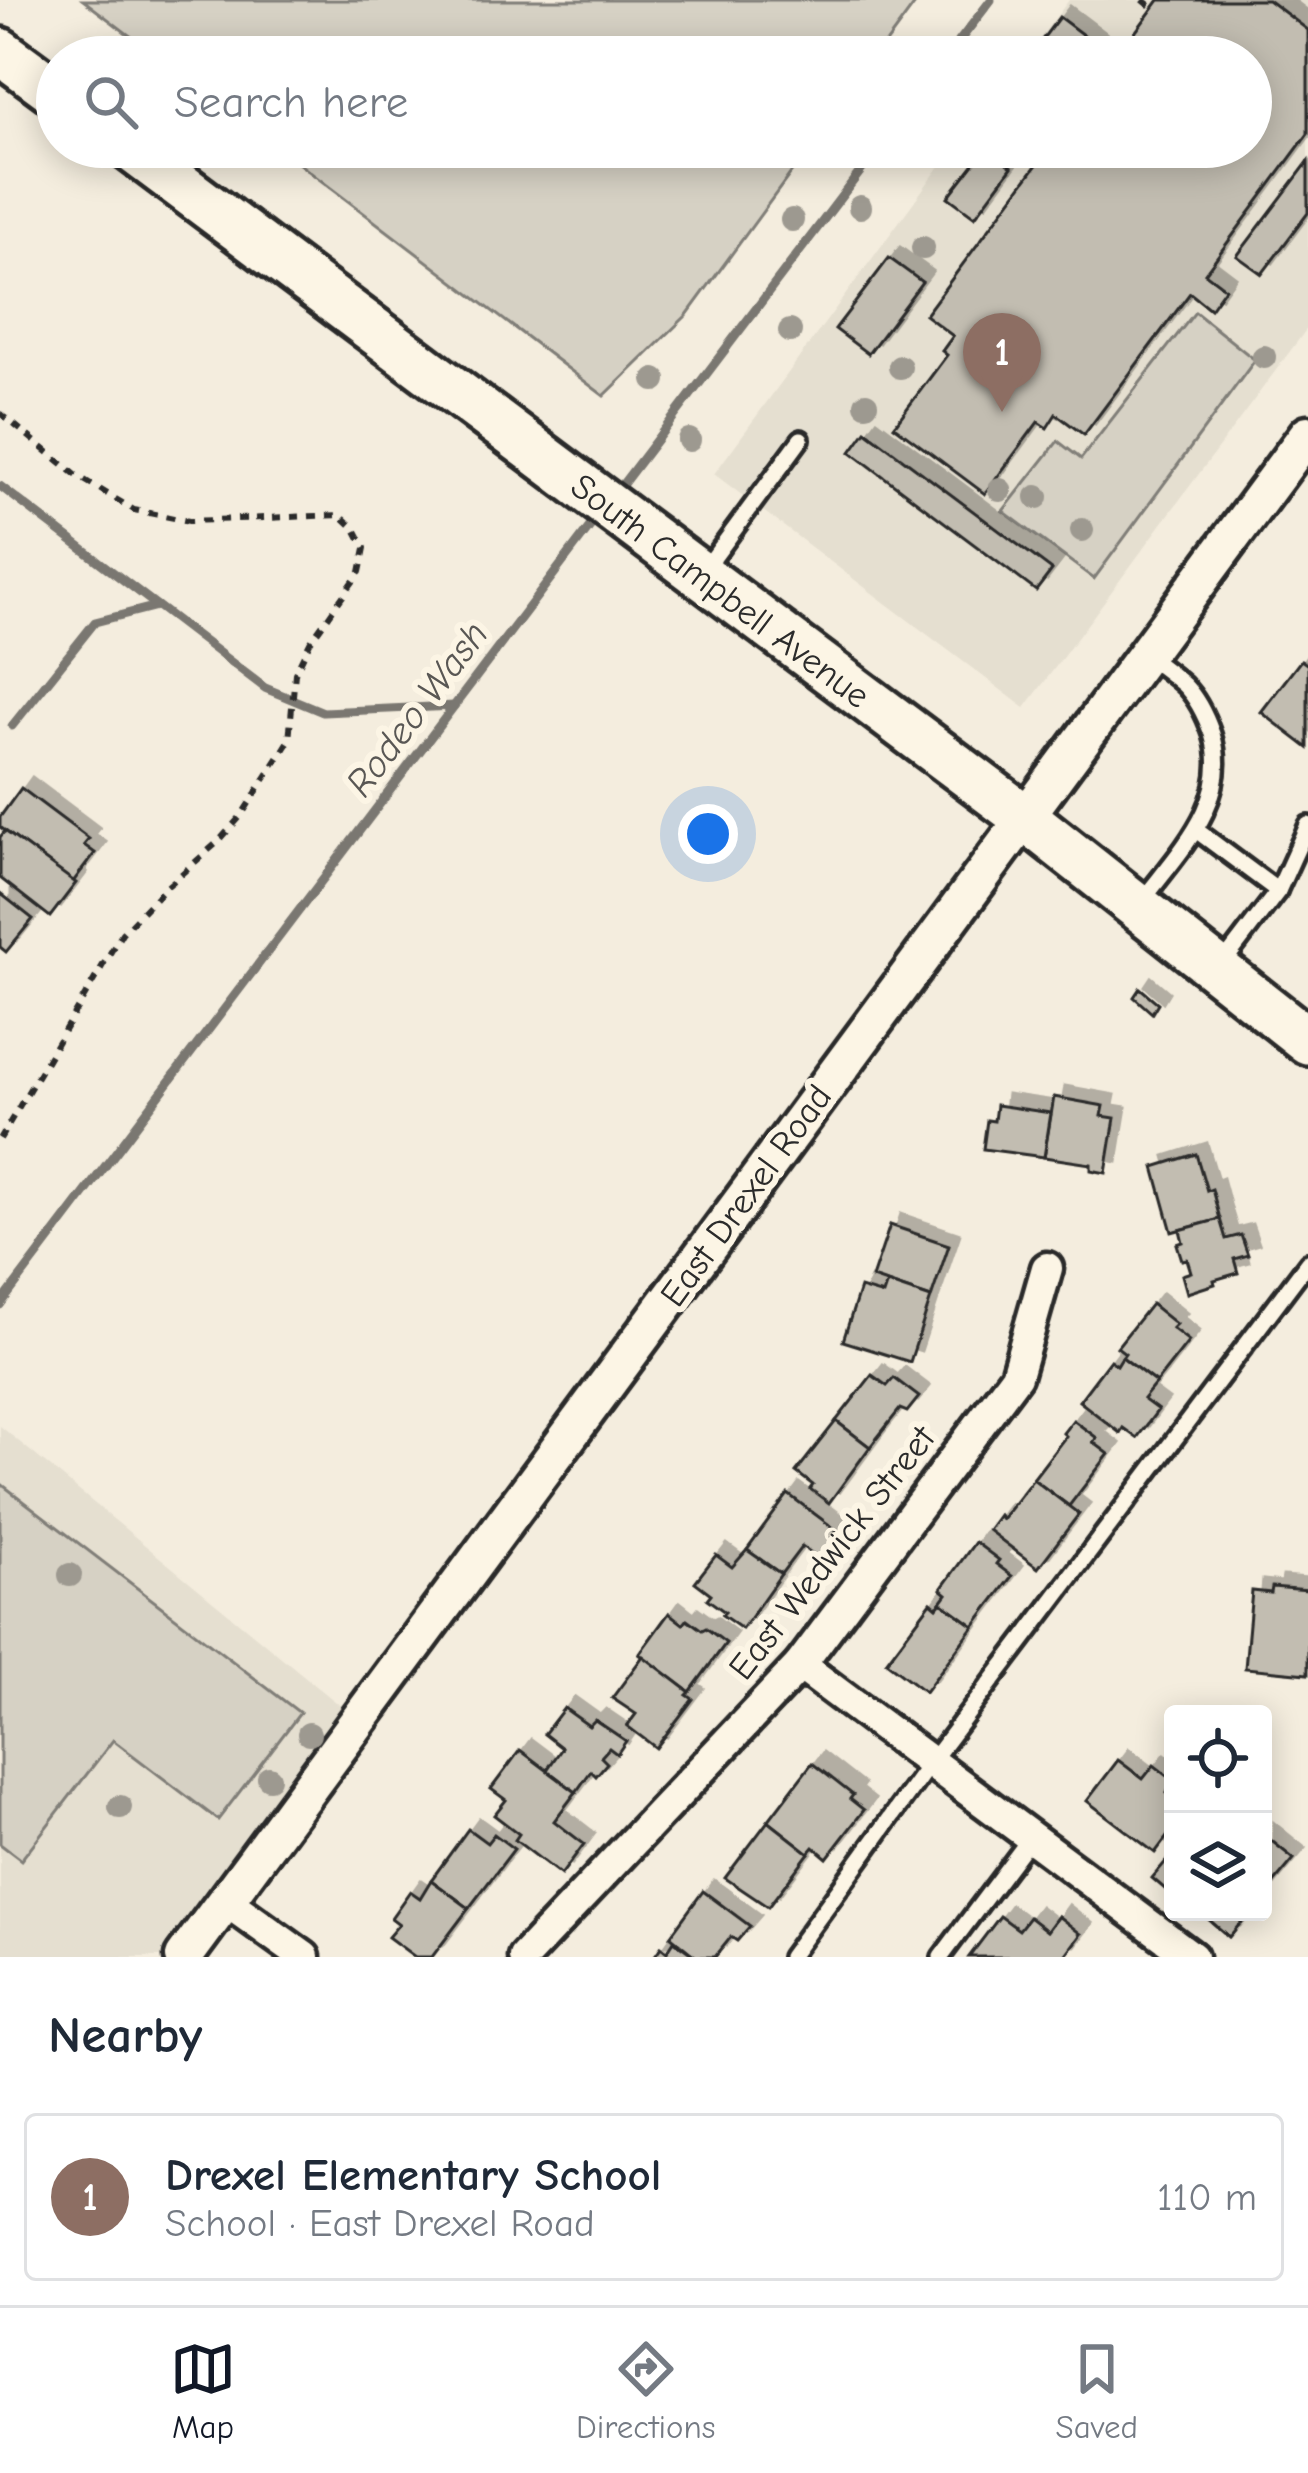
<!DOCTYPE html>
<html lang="en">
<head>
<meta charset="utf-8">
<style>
  :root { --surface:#fff; --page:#f6f6f7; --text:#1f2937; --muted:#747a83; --line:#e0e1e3; --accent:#111827 }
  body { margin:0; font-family:"Comic Neue",sans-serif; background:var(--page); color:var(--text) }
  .controls { position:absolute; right:36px; bottom:36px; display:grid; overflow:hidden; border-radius:12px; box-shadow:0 6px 30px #0003 }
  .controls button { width:108px; height:108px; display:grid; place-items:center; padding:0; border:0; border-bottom:3px solid var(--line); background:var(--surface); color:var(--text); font:60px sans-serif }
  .you { position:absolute; left:708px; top:834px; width:42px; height:42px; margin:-30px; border:9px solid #fff; border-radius:50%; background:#1a73e8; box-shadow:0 0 0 18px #1a73e833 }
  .badge { display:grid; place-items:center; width:78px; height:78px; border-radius:50%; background:var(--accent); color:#fff; font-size:39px; font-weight:700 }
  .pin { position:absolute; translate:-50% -99px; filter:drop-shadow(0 3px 6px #0008) }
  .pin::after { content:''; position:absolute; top:63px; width:42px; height:36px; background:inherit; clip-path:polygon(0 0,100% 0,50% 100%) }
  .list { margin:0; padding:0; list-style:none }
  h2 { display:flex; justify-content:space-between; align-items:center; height:156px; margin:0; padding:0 48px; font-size:51px }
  h2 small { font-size:39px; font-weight:400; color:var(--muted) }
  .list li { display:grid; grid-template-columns:78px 1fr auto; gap:36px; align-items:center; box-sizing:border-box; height:168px; margin:0 24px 24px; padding:0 24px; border:3px solid var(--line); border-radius:12px }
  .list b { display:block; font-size:45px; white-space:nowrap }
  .list p { margin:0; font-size:39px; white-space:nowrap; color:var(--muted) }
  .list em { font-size:39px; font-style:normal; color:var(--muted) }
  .icon { flex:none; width:66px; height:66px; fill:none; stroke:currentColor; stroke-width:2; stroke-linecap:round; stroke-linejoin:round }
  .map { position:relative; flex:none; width:1308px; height:1957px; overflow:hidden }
  .search { position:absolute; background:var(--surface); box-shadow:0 6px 30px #0003; left:36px; right:36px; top:36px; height:132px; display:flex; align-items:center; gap:30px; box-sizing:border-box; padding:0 42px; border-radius:66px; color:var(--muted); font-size:45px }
  .sheet { height:348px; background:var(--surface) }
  nav { display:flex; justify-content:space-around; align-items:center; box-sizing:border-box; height:168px; border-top:3px solid var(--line); background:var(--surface); font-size:33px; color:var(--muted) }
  nav a { display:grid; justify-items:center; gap:6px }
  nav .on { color:var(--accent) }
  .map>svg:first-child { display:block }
  .built { fill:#e5dfd0 }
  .green { fill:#d6d1c4; stroke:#807e78; stroke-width:3 }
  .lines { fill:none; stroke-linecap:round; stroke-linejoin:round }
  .stream { stroke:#7a7771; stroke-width:9 }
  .building { fill:#c2bdb1; stroke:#2b2b2b; stroke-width:3; filter:url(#shadow) }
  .service-casing { stroke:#2b2b2b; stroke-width:24 }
  .minor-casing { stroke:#2b2b2b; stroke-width:39 }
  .tertiary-casing { stroke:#2b2b2b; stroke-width:45 }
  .primary-casing { stroke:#2b2b2b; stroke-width:54 }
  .path { stroke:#2b2b2b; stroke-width:6; stroke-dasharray:9 9; stroke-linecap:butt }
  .service { stroke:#fcf5e5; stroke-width:15 }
  .minor { stroke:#fcf5e5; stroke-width:30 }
  .tertiary { stroke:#fcf5e5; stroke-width:36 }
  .primary { stroke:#fcf5e5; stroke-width:45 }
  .tree { fill:#9d9990 }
  .labels { text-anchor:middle; stroke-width:12; stroke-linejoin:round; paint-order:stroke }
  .street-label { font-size:36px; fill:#2b2b2b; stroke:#fcf5e5 }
  .water-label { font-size:39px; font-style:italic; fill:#595754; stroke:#fcf5e5 }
</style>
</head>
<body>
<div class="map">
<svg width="1308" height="1957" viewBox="0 0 1308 1957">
  <defs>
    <filter id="shadow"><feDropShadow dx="11" dy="-11" stdDeviation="0" flood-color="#0004"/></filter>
  </defs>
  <rect width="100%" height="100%" fill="#f4edde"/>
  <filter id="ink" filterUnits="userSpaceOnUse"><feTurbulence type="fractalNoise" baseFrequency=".00833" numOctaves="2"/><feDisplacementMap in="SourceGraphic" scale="24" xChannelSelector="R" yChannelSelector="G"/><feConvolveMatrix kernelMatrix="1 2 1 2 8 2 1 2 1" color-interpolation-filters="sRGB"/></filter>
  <g filter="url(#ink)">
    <g class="built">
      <path d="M1069 0H1308V327L1025 708 714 474 954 147H1251V57H1026Z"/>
      <path d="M0 1426 348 1712 164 1957H0Z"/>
    </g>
    <g class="green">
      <path d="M83 0H918L876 57H158Z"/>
      <path d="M277 147H810L687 315 604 396Z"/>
      <path d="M1195 312 1255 360 1094 579 1003 511 1058 441 1081 459Z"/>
      <path d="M0 1483 300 1713 218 1820 113 1740 21 1860 0 1844Z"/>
    </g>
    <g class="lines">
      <g class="stream">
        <path d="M947 57 991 0"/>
        <path d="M0 486 265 688 323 712 454 706"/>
        <path d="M616 493 879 147"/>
        <path d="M12 726 95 622 157 606"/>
        <path d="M0 1305 598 516"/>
      </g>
    </g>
    <g class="building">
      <path d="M1159 0H1268L1308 30V134L1205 273 1225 288 1210 309 1190 293 1084 435 1056 414 1047 428 1038 422 985 494 894 426 947 355 942 351 953 336 925 315 1050 147H1251V57H1117Z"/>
      <path d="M1059 17 1095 44 1085 57H1029Z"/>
      <path d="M986 148 1012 167 975 217 948 197Z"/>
      <path d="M1308 162V213L1262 274 1237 256Z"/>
      <path d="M889 258 922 282 868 354 835 329Z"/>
      <path d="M866 431 1052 570 1036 591 851 452Z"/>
      <path d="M1301 660 1308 665V748L1261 712Z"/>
      <path d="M21 788 89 839 84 845 95 853 73 882 0 827V817Z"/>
      <path d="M5 831 76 883 50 917 0 878V837Z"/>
      <path d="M0 893 33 919 6 952 0 947Z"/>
      <path d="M1140 988 1158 1003 1152 1013 1134 997Z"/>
      <path d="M1054 1097 1104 1106 1102 1116 1115 1118 1106 1173 1091 1170V1164L1044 1157Z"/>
      <path d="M996 1105 1051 1113 1044 1157 983 1149 987 1120 994 1121Z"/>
      <path d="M1196 1154 1207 1191 1212 1189 1220 1219 1172 1232 1154 1167Z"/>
      <path d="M1220 1219 1226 1239 1241 1235 1248 1255 1234 1259 1238 1273 1214 1280 1215 1284 1187 1293 1182 1275 1191 1272 1187 1259 1182 1260 1177 1244 1183 1242 1180 1230Z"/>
      <path d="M890 1225 949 1245 931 1298 872 1278Z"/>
      <path d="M887 1283 931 1298 910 1362 843 1341 860 1288 883 1295Z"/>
      <path d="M1151 1304 1176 1324 1172 1328 1189 1341 1156 1383 1122 1357 1125 1353 1117 1347Z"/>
      <path d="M1122 1357 1156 1383 1143 1399 1158 1410 1137 1438 1123 1428 1120 1433 1079 1401 1110 1360 1117 1365Z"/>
      <path d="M872 1375 887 1386 894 1378 919 1397 907 1412 900 1409 870 1447 836 1421Z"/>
      <path d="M1073 1420 1097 1438 1093 1442 1109 1454 1069 1506 1033 1479 1066 1436 1063 1433Z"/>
      <path d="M836 1421 870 1447 829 1503 810 1489 813 1485 796 1472Z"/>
      <path d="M1033 1479 1079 1514 1038 1568 988 1530 999 1515 1002 1519Z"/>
      <path d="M788 1494 851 1541 831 1568 802 1546 781 1574 747 1550Z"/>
      <path d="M975 1542 999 1560 996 1564 1012 1576 974 1626 941 1602 947 1594 941 1589Z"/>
      <path d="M747 1550 781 1574 742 1629 722 1615 725 1612 707 1599 711 1594 695 1582 716 1555 732 1567Z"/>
      <path d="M1272 1587 1308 1590V1674L1245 1668 1252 1591 1271 1593Z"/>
      <path d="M931 1602 937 1607 941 1602 974 1626 925 1692 886 1662Z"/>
      <path d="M669 1613 683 1624 687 1619 702 1630 706 1628 726 1643 690 1692 639 1654Z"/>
      <path d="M643 1656 690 1692 687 1695 693 1699 656 1748 627 1726 636 1714 612 1698Z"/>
      <path d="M564 1708 589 1726 595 1720 626 1741 617 1754 609 1748 601 1757 607 1763 596 1776 591 1771 576 1792 547 1770 562 1748 544 1734Z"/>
      <path d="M520 1750 576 1792 554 1821 584 1844 561 1875 515 1840 519 1834 494 1815 506 1800 491 1789Z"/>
      <path d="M1118 1760 1143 1779 1154 1765 1173 1780 1167 1793 1173 1798V1829L1155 1853 1087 1801Z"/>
      <path d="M812 1763 853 1795 850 1799 864 1810 827 1858 814 1847 809 1853 768 1821Z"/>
      <path d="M768 1821 809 1853 768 1907 725 1878Z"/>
      <path d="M468 1829 487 1843 494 1834 514 1849 469 1908 431 1880Z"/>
      <path d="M1263 1834 1294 1859 1263 1896Z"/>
      <path d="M1173 1853V1896L1152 1878Z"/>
      <path d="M431 1880 469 1908 432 1957H415L388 1937 399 1924 391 1918 410 1891 420 1898Z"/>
      <path d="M703 1891 750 1926 737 1941 731 1937 715 1957H696L670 1936Z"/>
      <path d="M1212 1912H1250L1229 1937 1207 1918Z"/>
      <path d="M1000 1916 1019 1930 1029 1917 1047 1931 1058 1916 1081 1934 1064 1957H969Z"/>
      <path d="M674 1941 696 1957H654L661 1947 667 1952Z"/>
    </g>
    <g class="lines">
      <defs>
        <g id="service">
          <path d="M703 572 801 439"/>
          <path d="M1196 830 1278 891 1220 967"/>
          <path d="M1278 891 1308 825"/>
          <path d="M1142 901C1178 853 1233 800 1212 734 1206 717 1198 699 1184 685 1173 675 1159 665 1147 656"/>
          <path d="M790 1957 931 1762 1308 1262"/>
          <path d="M941 1957 1031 1837"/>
        </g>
        <g id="minor">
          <path d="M800 1665 1192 1957"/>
          <path d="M226 1901 304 1957"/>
          <path d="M524 1957 800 1665 1016 1376 1047 1268"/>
        </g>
        <path id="tertiary" d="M184 1957 1308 434"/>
        <g id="primary">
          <path d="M0 51 57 93"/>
          <path d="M129 147 1024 817 1308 1041"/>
        </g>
      </defs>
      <use href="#service" class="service-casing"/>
      <use href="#minor" class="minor-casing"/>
      <use href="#tertiary" class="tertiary-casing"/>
      <use href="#primary" class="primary-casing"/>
      <g class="path">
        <path d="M1143 0 1153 8"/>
        <path d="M0 413 76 475 134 510 189 521 340 515 355 529 365 548 360 572 310 642 295 673 289 741 241 816 218 842 162 891 122 933 0 1139"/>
      </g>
      <use href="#service" class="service"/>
      <use href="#minor" class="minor"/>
      <use href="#tertiary" class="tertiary"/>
      <use href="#primary" class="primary"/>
    </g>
    <g class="tree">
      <circle cx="860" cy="207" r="12"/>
      <circle cx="792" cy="220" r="12"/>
      <circle cx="923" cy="248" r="12"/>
      <circle cx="790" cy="331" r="12"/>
      <circle cx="1264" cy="357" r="12"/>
      <circle cx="900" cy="367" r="12"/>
      <circle cx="655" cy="380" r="12"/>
      <circle cx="866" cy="404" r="12"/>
      <circle cx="689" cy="440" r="12"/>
      <circle cx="1000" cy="490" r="12"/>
      <circle cx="1037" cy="497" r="12"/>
      <circle cx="1082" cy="530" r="12"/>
      <circle cx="70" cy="1575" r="12"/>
      <circle cx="309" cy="1734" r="12"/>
      <circle cx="269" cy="1778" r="12"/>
      <circle cx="120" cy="1807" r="12"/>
    </g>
  </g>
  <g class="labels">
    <g class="street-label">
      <text transform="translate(721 590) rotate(37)" y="13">South Campbell Avenue</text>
      <text transform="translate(745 1195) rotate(-54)" y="13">East Drexel Road</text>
      <text transform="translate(831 1552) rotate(-52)" y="13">East Wedwick Street</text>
    </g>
    <g class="water-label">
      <text transform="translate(416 708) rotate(-53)" y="14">Rodeo Wash</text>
    </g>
  </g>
</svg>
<div class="controls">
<button><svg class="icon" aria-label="locate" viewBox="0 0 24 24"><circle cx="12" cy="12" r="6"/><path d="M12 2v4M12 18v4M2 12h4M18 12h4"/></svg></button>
<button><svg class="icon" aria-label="layers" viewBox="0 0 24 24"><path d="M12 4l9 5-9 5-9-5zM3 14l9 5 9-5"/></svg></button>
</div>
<div class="you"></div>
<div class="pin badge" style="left:1002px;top:412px;background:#8d6e63">1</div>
<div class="search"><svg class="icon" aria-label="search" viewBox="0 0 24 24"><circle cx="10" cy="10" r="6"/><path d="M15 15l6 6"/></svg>Search here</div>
</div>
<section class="sheet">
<h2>Nearby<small></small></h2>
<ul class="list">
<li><span class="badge" style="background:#8d6e63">1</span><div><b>Drexel Elementary School</b><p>School · East Drexel Road</p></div><em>110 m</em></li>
</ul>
</section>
<nav>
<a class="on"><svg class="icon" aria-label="map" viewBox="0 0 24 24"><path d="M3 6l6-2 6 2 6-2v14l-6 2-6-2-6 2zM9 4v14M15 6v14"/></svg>Map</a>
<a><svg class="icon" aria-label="directions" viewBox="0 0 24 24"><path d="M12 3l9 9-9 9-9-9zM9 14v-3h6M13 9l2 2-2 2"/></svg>Directions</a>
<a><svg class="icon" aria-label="saved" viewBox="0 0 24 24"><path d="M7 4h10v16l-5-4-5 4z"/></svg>Saved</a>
</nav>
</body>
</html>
